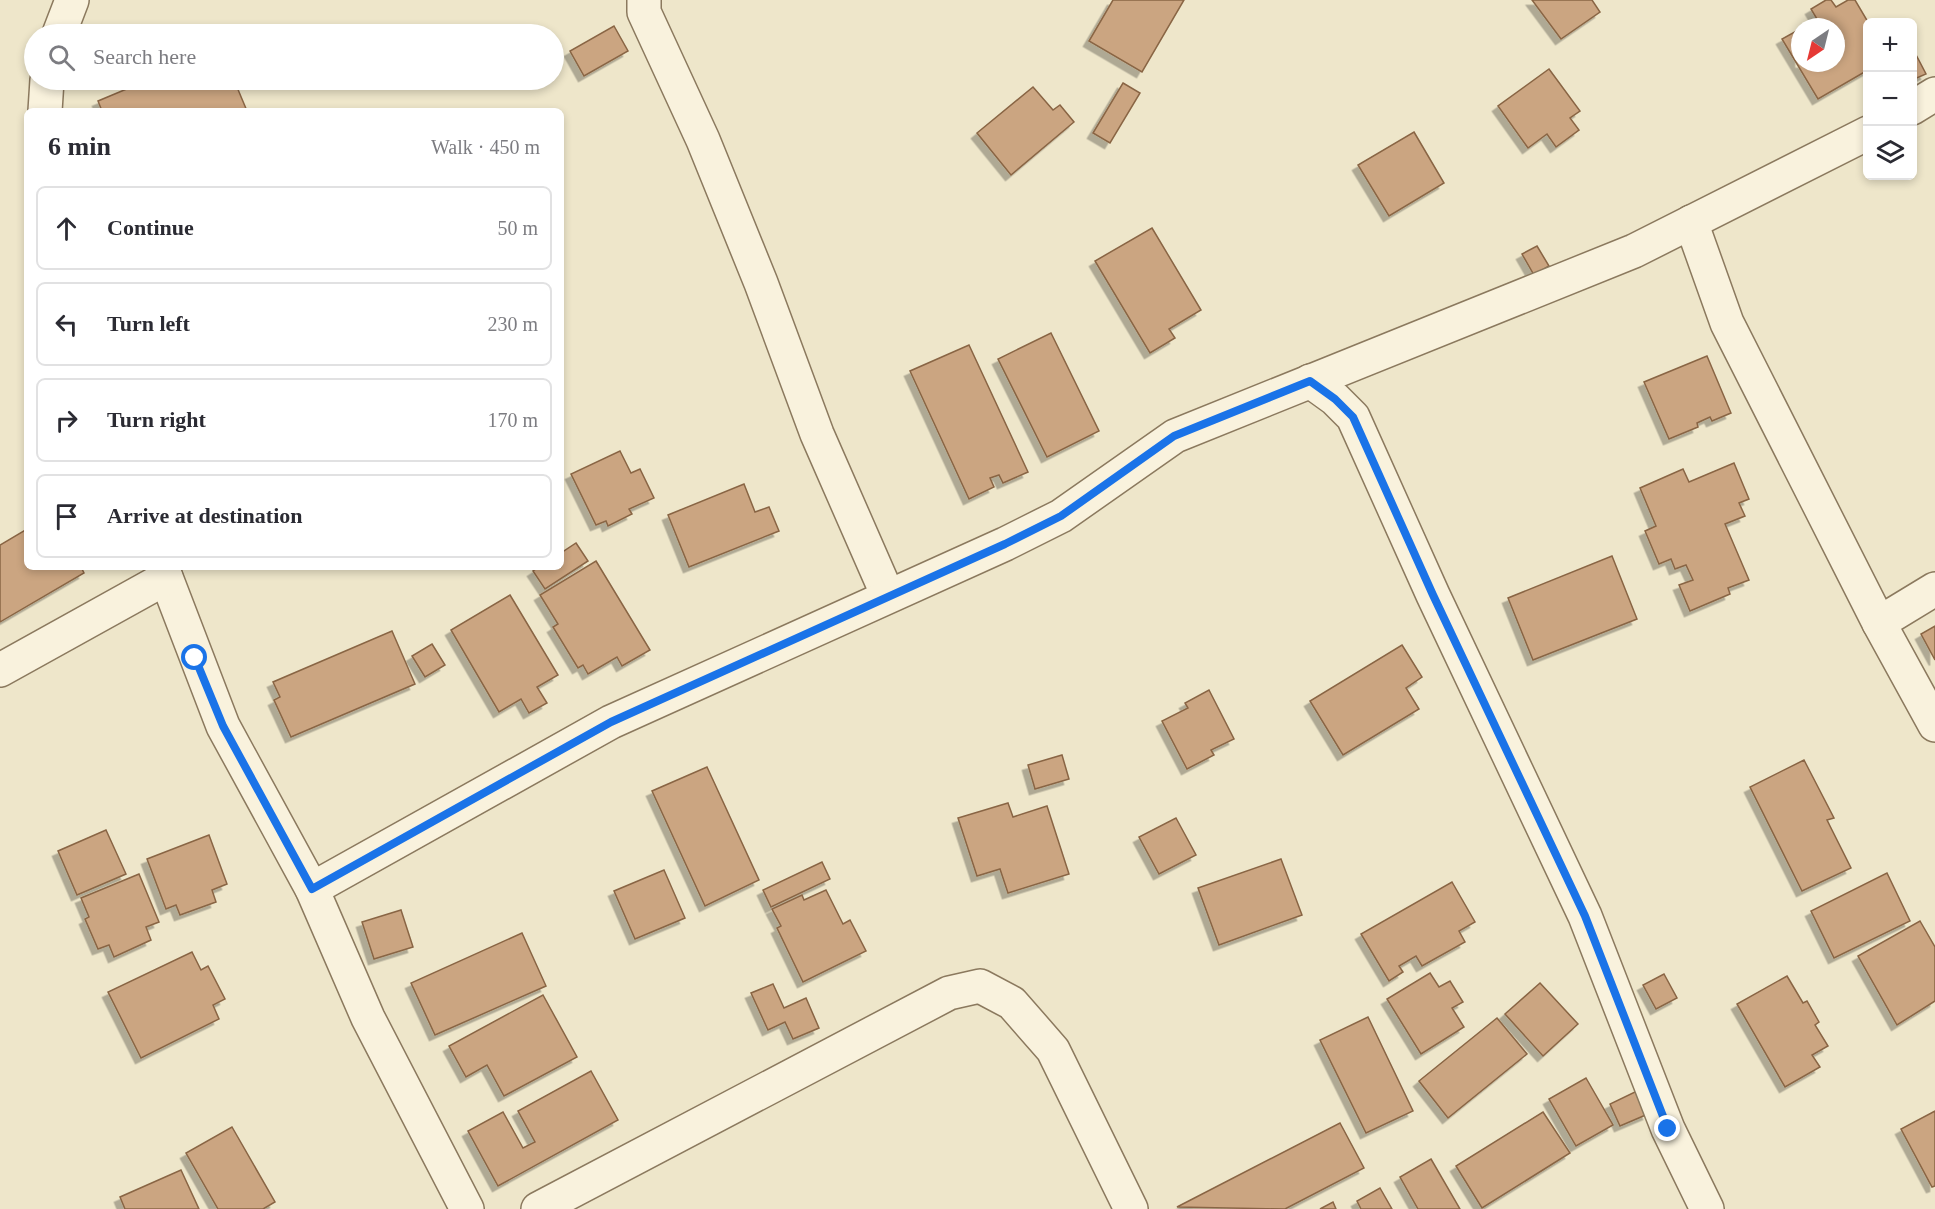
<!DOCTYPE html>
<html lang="en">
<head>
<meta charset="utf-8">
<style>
  :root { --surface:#fff; --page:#f2f2f3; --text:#2b2b33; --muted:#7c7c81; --line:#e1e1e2 }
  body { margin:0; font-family:Georgia,serif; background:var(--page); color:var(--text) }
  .controls { position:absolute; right:18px; top:18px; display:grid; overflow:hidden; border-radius:9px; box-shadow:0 3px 9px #0003 }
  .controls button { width:54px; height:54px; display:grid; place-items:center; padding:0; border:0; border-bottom:2px solid var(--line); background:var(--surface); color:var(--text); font:30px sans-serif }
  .compass { position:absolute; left:1791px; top:18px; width:54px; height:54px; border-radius:50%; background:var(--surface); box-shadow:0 3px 9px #0003; rotate:215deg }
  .stop { position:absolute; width:18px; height:18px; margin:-14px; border:4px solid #1a73e8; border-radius:50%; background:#fff }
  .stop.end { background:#1a73e8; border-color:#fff; box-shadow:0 2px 6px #0008 }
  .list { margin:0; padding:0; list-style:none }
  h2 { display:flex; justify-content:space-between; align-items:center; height:78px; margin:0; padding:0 24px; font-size:26px }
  h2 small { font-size:20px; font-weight:400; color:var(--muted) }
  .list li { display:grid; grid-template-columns:39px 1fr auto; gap:18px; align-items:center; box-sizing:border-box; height:84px; margin:0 12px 12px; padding:0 12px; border:2px solid var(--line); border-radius:9px }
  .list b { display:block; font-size:22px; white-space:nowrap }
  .list em { font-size:20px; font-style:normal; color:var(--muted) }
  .icon { flex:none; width:33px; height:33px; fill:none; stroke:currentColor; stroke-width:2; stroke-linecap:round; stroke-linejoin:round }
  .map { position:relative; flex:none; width:1935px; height:1209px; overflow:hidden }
  .search { position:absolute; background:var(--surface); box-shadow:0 3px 9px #0003; left:24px; top:24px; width:540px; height:66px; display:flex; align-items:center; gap:15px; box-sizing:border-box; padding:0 21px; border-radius:33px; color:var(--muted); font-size:22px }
  .panel { position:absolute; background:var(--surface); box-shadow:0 3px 9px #0003; left:24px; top:108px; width:540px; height:462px; border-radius:9px }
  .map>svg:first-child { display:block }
  .building { fill:#cba581; stroke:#896544; stroke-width:1.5; filter:url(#shadow) }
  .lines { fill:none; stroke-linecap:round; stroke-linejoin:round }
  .minor-casing { stroke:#8b795e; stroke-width:36 }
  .minor { stroke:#f9f2dd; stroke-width:33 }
  .route { stroke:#1a73e8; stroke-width:8 }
</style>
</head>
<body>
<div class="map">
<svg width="1935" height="1209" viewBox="0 0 1935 1209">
  <defs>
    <filter id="shadow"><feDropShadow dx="-5.5" dy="5.5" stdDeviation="0" flood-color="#0004"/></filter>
  </defs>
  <rect width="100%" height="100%" fill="#eee6ca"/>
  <g class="building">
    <path d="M1113 0H1184L1142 72 1089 41Z"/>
    <path d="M1532 0H1592L1600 12 1561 39Z"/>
    <path d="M1826 0H1831L1836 7 1848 0H1855L1868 22V70L1818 99 1782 39 1800 29V63H1836V27H1803L1817 19 1811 9Z"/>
    <path d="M614 26 628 51 584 76 570 51Z"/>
    <path d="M1913 49 1926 74 1912 80V50Z"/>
    <path d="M1549 69 1580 111 1570 118 1579 130 1556 147 1547 134 1528 148 1498 106Z"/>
    <path d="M148 80H234L247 111H102L98 101Z"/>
    <path d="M1123 83 1140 93 1110 143 1093 133Z"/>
    <path d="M1033 87 1053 110 1060 105 1074 122 1011 175 977 133Z"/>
    <path d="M1414 132 1444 183 1389 216 1358 165Z"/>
    <path d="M1152 228 1201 310 1169 329 1175 338 1150 353 1095 261Z"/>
    <path d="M1537 246 1549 266 1534 275 1522 254Z"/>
    <path d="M1051 333 1099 431 1047 457 998 359Z"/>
    <path d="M969 345 1028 472 1003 483 999 475 990 478 994 487 969 499 910 371Z"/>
    <path d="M1707 356 1731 413 1712 421 1710 417 1697 423 1698 427 1669 439 1644 382Z"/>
    <path d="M620 451 631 473 640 469 654 498 629 509 632 514 608 526 606 521 596 525 571 474Z"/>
    <path d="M1734 463 1749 499 1739 503 1745 516 1725 524 1749 580 1728 588 1730 594 1690 611 1679 585 1693 580 1686 565 1675 569 1671 559 1659 564 1645 531 1656 526 1640 488 1683 469 1689 482Z"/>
    <path d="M744 484 755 512 769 507 779 531 689 567 668 515Z"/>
    <path d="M27 529V567H81L84 573 0 622V545Z"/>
    <path d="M576 543 588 561 545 589 533 571 539 567H561V553Z"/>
    <path d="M1612 556 1637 619 1533 660 1508 598Z"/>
    <path d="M596 561 650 650 622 666 617 657 588 674 583 665 578 668 553 627 558 624 540 595Z"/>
    <path d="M510 595 558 675 537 687 547 703 529 713 521 699 499 712 451 630Z"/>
    <path d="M1935 626V660L1921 634Z"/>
    <path d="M392 631 415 684 291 737 274 700 280 697 273 682Z"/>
    <path d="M432 644 445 665 425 677 412 656Z"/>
    <path d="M1402 645 1422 677 1406 688 1419 709 1343 755 1310 701Z"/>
    <path d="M1209 690 1234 739 1211 750 1214 755 1187 769 1162 721 1188 708 1185 703Z"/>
    <path d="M1062 755 1069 779 1035 789 1028 765Z"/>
    <path d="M1804 760 1834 818 1827 820 1851 868 1802 891 1750 787Z"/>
    <path d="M707 767 759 880 705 906 652 791Z"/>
    <path d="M1008 803 1013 817 1047 806 1069 874 1008 893 1000 869 977 876 958 818Z"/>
    <path d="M1176 818 1196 855 1159 874 1139 837Z"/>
    <path d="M106 830 126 874 77 895 58 851Z"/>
    <path d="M209 835 227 884 212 890 216 902 180 915 176 905 166 909 147 859Z"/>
    <path d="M1281 859 1302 915 1219 945 1198 888Z"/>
    <path d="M822 862 830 879 771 907 763 890Z"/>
    <path d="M664 870 685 918 635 939 614 891Z"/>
    <path d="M1887 873 1910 921 1834 958 1811 911Z"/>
    <path d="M139 874 159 922 146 927 151 940 114 957 109 945 98 949 85 919 89 917 81 898Z"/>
    <path d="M1452 882 1475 922 1459 931 1465 942 1422 966 1416 956 1399 966 1403 972 1389 981 1361 934Z"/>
    <path d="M826 890 843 924 850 920 866 951 803 982 777 928 781 926 772 909 802 895 804 900Z"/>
    <path d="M401 910 413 947 374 959 362 922Z"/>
    <path d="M1920 921 1935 947V1001L1897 1025 1858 956Z"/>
    <path d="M522 933 546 986 435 1035 411 983Z"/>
    <path d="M192 952 201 970 208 966 225 999 213 1005 219 1019 141 1058 108 992Z"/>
    <path d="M1430 973 1439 987 1450 981 1463 1002 1452 1008 1464 1027 1421 1054 1387 999Z"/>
    <path d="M1664 974 1677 998 1656 1009 1643 985Z"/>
    <path d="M1787 976 1803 1003 1807 1001 1819 1022 1815 1025 1828 1046 1812 1055 1820 1067 1785 1087 1737 1004Z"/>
    <path d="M1540 983 1578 1024 1543 1056 1505 1014Z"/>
    <path d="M773 984 784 1008 806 998 819 1028 793 1039 785 1022 768 1030 751 993Z"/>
    <path d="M543 995 577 1057 504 1096 487 1065 466 1077 449 1046Z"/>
    <path d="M1368 1017 1413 1111 1366 1133 1320 1040Z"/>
    <path d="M1497 1018 1527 1054 1448 1118 1419 1081Z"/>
    <path d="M591 1071 618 1120 498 1186 468 1131 503 1112 523 1148 535 1142 518 1111Z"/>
    <path d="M1586 1078 1613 1125 1576 1146 1549 1099Z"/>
    <path d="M1637 1091 1648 1114 1620 1126 1610 1104Z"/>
    <path d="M1935 1111V1186L1932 1187 1901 1129Z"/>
    <path d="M1543 1112 1570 1153 1482 1208 1456 1166Z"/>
    <path d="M1340 1123 1364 1168 1285 1209 1177 1207Z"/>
    <path d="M232 1127 275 1202 263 1209H218L186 1153Z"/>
    <path d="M1431 1159 1460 1209H1418L1400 1177Z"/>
    <path d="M181 1170 199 1209H125L120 1197Z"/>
    <path d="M1380 1188 1392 1209H1361L1357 1201Z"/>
    <path d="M1333 1202 1336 1209H1320Z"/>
  </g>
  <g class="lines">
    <defs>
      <g id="minor">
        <path d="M644 0V12L703 140 761 283 817 434 888 596"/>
        <path d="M59 34 72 0"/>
        <path d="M1912 108 1935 94"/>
        <path d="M45 111 47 80"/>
        <path d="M1691 222 1727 323 1879 623 1935 725"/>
        <path d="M1310 381 1335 399 1353 417 1433 595 1585 916 1668 1129 1707 1209"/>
        <path d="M162 567 223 726 312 889 368 1018 467 1209"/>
        <path d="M1879 623 1935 589"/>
        <path d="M0 670 166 578"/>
        <path d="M312 889 611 722 1005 544 1061 516 1175 436 1634 251 1868 133"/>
        <path d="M538 1209 949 993 980 986 1012 1003 1053 1050 1131 1209"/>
      </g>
    </defs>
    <use href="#minor" class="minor-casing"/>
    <use href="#minor" class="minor"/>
  </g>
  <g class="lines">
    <path class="route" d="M195 658 223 726 312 889 611 722 1005 544 1061 516 1174 436 1310 381 1335 399 1353 417 1433 595 1585 916 1668 1129"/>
  </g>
</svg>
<div class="controls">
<button>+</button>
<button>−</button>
<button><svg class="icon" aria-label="layers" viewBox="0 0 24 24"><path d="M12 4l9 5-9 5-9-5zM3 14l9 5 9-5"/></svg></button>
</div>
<svg class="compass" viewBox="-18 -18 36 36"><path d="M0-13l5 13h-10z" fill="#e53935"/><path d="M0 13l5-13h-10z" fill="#7c7c81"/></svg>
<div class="stop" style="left:195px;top:658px"></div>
<div class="stop end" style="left:1668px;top:1129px"></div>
<div class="search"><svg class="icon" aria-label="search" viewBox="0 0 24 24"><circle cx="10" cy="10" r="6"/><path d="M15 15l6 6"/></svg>Search here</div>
<section class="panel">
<h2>6 min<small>Walk · 450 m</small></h2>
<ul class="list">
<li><svg class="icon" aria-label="ahead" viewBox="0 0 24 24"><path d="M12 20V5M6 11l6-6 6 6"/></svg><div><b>Continue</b></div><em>50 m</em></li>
<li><svg class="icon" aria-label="left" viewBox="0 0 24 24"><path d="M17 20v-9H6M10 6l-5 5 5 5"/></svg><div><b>Turn left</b></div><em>230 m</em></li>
<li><svg class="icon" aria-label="right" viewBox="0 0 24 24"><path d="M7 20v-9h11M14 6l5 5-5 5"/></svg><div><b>Turn right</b></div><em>170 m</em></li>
<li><svg class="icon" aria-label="arrive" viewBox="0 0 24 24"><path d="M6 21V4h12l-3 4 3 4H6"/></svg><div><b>Arrive at destination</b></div></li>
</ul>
</section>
</div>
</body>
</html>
